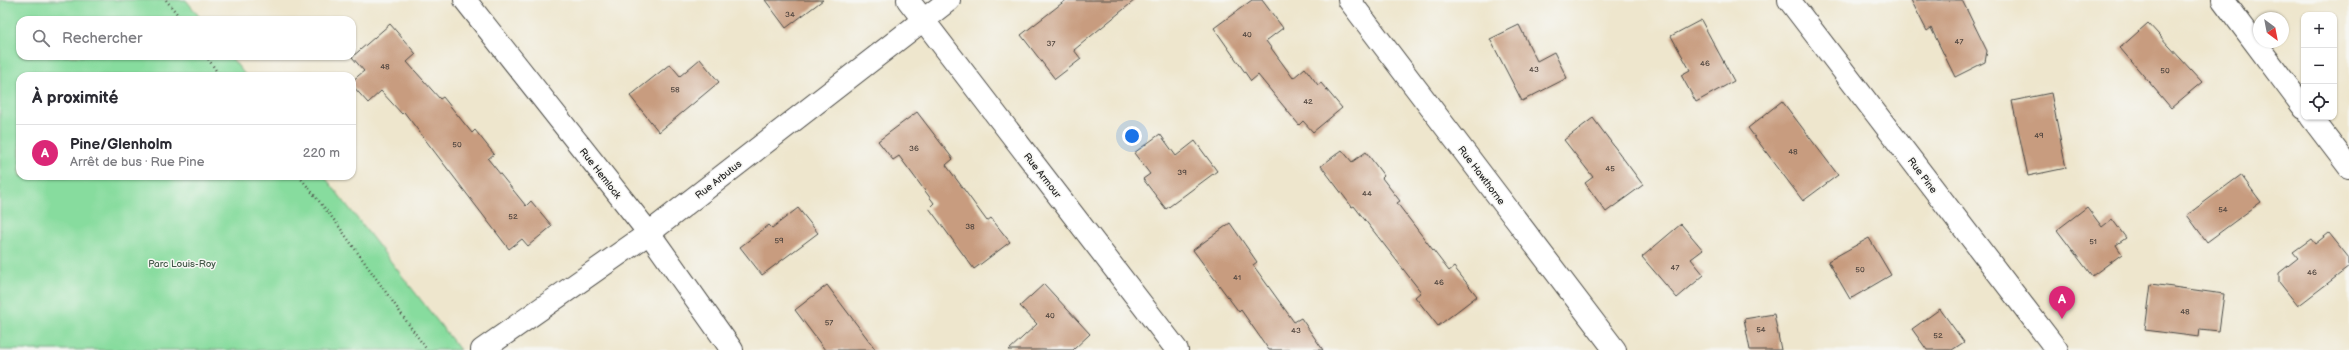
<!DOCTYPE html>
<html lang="fr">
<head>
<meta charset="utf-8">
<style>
  :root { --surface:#fff; --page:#f7f7f7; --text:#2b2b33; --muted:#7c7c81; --line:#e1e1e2; --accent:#db2777 }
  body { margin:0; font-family:"Balsamiq Sans",sans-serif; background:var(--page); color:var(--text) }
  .controls { position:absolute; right:12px; top:12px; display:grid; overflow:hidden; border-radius:8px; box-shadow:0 1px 3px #0004 }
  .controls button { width:36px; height:36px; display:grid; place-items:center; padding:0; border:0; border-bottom:1px solid var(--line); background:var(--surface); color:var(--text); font:20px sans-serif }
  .compass { position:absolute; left:2253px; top:12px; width:36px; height:36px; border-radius:50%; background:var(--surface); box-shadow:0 1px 3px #0004; rotate:148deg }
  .you { position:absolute; left:1132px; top:136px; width:14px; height:14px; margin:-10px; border:3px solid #fff; border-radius:50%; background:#1a73e8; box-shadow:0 0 0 6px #1a73e833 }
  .badge { display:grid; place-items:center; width:26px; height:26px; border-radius:50%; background:var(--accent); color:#fff; font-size:13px; font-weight:700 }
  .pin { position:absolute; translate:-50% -33px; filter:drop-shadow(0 1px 2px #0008) }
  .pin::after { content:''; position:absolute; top:21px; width:14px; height:12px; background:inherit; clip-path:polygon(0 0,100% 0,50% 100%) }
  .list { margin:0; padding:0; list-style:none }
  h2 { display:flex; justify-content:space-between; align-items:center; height:52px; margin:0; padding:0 16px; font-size:17px }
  h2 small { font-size:13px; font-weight:400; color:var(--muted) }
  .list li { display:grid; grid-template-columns:26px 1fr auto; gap:12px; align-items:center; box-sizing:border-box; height:56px; padding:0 16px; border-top:1px solid var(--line) }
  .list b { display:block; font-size:15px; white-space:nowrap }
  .list p { margin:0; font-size:13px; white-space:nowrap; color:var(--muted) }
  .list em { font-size:13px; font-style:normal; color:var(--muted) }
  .icon { flex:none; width:22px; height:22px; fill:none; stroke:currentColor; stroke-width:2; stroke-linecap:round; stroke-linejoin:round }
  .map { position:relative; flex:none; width:2349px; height:350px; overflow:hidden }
  .search { position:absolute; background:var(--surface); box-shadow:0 1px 3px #0004; left:16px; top:16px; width:340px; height:44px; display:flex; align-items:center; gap:10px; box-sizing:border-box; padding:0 14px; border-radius:12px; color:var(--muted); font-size:15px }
  .panel { position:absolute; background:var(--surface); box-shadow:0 1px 3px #0004; left:16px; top:72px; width:340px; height:108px; border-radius:12px }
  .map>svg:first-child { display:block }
  .green { fill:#87dc9e; stroke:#598464 }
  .building { fill:#c89c7f }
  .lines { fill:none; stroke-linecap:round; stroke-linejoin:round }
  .minor-casing { stroke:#484743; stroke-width:24 }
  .path { stroke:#484743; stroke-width:2.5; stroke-dasharray:1 3; stroke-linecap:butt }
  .minor { stroke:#fff; stroke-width:22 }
  .labels { text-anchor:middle; stroke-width:3; stroke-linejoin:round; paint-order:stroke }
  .number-label { font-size:8px; fill:#524740 }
  .street-label { font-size:10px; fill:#2b2b2b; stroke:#f6f6f2 }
  .park-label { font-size:10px; fill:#425748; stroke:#f6f6f2 }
</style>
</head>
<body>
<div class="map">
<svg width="2349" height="350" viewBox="0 0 2349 350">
  <rect width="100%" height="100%" fill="#f6f6f2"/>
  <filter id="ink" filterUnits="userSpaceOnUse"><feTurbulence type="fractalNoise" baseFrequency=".025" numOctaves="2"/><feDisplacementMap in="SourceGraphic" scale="8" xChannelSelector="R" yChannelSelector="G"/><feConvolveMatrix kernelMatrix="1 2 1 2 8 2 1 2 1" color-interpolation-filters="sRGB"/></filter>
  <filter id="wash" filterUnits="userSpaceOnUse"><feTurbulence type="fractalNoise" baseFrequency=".012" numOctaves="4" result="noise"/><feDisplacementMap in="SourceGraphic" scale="16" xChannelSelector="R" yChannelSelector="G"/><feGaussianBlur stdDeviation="0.9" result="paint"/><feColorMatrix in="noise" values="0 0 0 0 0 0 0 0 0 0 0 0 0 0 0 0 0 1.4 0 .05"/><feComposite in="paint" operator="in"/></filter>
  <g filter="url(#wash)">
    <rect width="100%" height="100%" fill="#eee6cd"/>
    <path class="green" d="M0 0H186L202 20H20V56H230L246 76H20V176H324L460 350H0Z"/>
    <g id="blocks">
      <g class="building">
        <path d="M765 0H823L786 28Z"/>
        <path d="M1066 0H1135L1074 50 1081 59 1055 79 1021 35Z"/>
        <path d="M1252 0H1262L1283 28 1266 41 1293 78 1305 68 1318 85 1321 83 1342 108 1313 132 1303 121 1299 125 1258 75 1251 81 1214 28Z"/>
        <path d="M1911 0H1962L1987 51 1985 62 1955 77 1931 28 1927 31Z"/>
        <path d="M1701 20 1734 81 1696 102 1681 75 1690 70 1671 36Z"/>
        <path d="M2148 23 2202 82 2171 108 2120 48Z"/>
        <path d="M390 24 416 54 407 62 440 99 443 97 472 133 475 130 494 154 488 159 526 206 531 201 552 226 528 246 522 239 509 249 404 112 402 114 381 91 368 103 352 85V81L364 71 352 57Z"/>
        <path d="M1519 25 1537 61 1554 52 1567 78 1522 101 1490 39Z"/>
        <path d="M700 59 719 82 659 132 630 96 670 64 680 76Z"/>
        <path d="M2051 93 2066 168 2028 176 2012 101Z"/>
        <path d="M1782 101 1838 175 1803 201 1748 128Z"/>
        <path d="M917 112 953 159 946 165 987 221 991 218 1010 242 974 269 929 208 934 203 899 156 893 160 878 141Z"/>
        <path d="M1593 118 1643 185 1606 212 1585 183 1593 177 1564 140Z"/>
        <path d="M1160 134 1176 156 1195 141 1217 171 1166 209 1143 179 1150 174 1134 153Z"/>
        <path d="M1342 150 1352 162 1366 152 1384 176 1382 178 1400 201 1397 203 1449 271 1454 267 1477 296 1438 326 1415 297 1421 292 1354 206 1352 207 1321 166Z"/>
        <path d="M2241 175 2261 202 2207 242 2187 215Z"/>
        <path d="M2087 207 2102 227 2112 219 2126 238 2116 245 2122 254 2092 276 2057 230Z"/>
        <path d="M798 208 818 233 762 275 740 247 769 225 772 228Z"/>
        <path d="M1230 223 1257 262 1253 265 1294 322 1301 318 1323 350H1269L1241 310 1239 312 1193 250Z"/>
        <path d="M1681 224 1703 250 1691 259 1704 275 1677 298 1642 257Z"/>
        <path d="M2329 233 2349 258V267L2298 306 2279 282V273L2298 258 2293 252 2311 239 2315 244Z"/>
        <path d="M1869 238 1891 275 1850 299 1828 261Z"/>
        <path d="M1044 284 1090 334 1073 350H1009L1037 324 1020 306Z"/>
        <path d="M2151 284 2224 294 2219 331 2200 329 2199 337 2145 330Z"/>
        <path d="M827 285 876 350H825L795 310Z"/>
        <path d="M1940 309 1964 342 1952 350H1927L1912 329Z"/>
        <path d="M1774 314 1781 350H1750L1744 319Z"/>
      </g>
    </g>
  </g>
  <g filter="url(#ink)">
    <use href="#blocks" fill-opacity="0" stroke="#484743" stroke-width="1"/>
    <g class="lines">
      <defs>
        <g id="minor">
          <path d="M465 0 649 233 732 350"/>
          <path d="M908 0 1177 350"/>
          <path d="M1349 0 1615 350"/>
          <path d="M1789 0 2057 350"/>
          <path d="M2223 0 2304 108"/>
          <path d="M2311 117 2349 167"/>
          <path d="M482 350 649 233 949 0"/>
        </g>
      </defs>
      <use href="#minor" class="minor-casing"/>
      <g class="path">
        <path d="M166 0 182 20"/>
        <path d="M206 56 220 76"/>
        <path d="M299 176 338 225 427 350"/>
      </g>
      <use href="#minor" class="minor"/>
    </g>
  </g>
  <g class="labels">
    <g class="number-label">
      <text x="790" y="17">34</text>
      <text x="1247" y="37">40</text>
      <text x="1959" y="44">47</text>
      <text x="1051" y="46">37</text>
      <text x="1705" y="66">46</text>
      <text x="385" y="69">48</text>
      <text x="1534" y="72">43</text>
      <text x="2165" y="73">50</text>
      <text x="675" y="92">58</text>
      <text x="1308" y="104">42</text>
      <text x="2039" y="138">49</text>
      <text x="457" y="147">50</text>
      <text x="914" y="151">36</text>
      <text x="1793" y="154">48</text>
      <text x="1610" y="171">45</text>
      <text x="1182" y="175">39</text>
      <text x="1367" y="196">44</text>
      <text x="2223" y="212">54</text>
      <text x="513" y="219">52</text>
      <text x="970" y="229">38</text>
      <text x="779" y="243">59</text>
      <text x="2093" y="244">51</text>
      <text x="1675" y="270">47</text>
      <text x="1860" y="272">50</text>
      <text x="2312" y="275">46</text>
      <text x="1237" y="280">41</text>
      <text x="1439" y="285">46</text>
      <text x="2185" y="314">48</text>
      <text x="1050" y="318">40</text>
      <text x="829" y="325">57</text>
      <text x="1761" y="332">54</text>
      <text x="1296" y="333">43</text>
      <text x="1938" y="338">52</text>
    </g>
    <g class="street-label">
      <text transform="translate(601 173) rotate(52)" y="4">Rue Hemlock</text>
      <text transform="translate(1043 175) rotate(52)" y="4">Rue Armour</text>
      <text transform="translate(1482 175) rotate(53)" y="4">Rue Hawthorne</text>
      <text transform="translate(1923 175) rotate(53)" y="4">Rue Pine</text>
      <text transform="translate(718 179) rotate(-38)" y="4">Rue Arbutus</text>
    </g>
    <g class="park-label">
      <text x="182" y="267">Parc Louis-Roy</text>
    </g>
  </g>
</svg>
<div class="controls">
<button>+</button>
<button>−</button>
<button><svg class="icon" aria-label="locate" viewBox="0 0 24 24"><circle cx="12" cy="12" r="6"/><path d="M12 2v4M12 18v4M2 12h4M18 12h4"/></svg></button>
</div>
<svg class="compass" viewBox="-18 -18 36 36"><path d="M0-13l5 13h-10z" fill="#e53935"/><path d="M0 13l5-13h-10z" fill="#7c7c81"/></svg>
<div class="you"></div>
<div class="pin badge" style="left:2062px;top:319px">A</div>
<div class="search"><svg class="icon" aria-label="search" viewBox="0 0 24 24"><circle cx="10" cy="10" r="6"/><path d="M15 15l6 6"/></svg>Rechercher</div>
<section class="panel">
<h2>À proximité<small></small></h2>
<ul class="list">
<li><span class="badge">A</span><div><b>Pine/Glenholm</b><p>Arrêt de bus · Rue Pine</p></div><em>220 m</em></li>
</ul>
</section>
</div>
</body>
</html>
